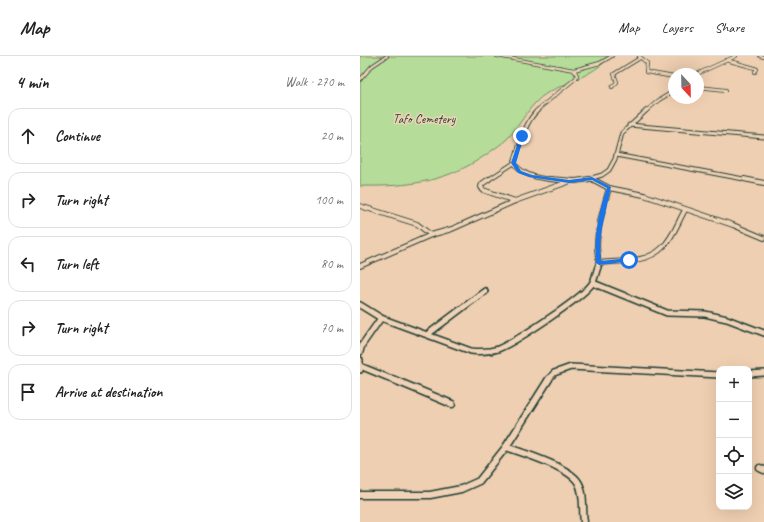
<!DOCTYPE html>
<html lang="en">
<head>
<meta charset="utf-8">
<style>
  :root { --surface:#fff; --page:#f6f6f6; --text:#222; --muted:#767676; --line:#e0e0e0 }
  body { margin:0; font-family:Caveat,sans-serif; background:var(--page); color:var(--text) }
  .controls { position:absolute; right:12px; bottom:12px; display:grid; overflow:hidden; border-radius:8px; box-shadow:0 4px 16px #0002 }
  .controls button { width:36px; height:36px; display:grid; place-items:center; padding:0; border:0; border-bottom:1px solid var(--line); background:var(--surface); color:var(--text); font:20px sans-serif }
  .compass { position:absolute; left:308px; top:12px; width:36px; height:36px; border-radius:50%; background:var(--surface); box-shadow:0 4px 16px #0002; rotate:158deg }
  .stop { position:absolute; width:12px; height:12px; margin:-9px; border:3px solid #1a73e8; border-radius:50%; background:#fff }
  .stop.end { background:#1a73e8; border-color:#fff; box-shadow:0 1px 4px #0008 }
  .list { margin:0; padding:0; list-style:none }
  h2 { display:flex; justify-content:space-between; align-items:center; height:52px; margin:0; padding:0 16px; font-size:17px }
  h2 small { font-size:13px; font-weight:400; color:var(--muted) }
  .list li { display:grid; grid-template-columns:26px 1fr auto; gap:12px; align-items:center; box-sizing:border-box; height:56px; margin:0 8px 8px; padding:0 8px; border:1px solid var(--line); border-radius:12px }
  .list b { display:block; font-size:15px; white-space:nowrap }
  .list em { font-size:13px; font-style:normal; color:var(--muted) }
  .icon { flex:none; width:22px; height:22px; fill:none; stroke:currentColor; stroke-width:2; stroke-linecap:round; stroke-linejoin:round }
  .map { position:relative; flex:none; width:404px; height:466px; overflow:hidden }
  header { display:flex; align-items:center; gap:24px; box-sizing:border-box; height:56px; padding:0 20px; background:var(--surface); border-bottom:1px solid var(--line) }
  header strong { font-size:19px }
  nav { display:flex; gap:22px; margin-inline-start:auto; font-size:14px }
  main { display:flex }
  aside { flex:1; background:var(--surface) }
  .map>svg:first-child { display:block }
  .green { fill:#b5dc98; stroke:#6a8c66 }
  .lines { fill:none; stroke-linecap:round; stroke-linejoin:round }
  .lane-far4-casing { stroke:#1f3d34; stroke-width:4 }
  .lane-far3-casing { stroke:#1f3d34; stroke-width:5 }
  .lane-far2-casing { stroke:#1f3d34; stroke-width:6 }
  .lane-far1-casing { stroke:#1f3d34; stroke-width:8 }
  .lane-casing { stroke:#1f3d34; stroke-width:9 }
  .lane-far4 { stroke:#f0d2b6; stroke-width:2.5 }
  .lane-far3 { stroke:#f0d2b6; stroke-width:3 }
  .lane-far2 { stroke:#f0d2b6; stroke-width:4 }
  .lane-far1 { stroke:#f0d2b6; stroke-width:5 }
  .lane { stroke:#f0d2b6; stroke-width:6 }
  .route { fill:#1a73e8 }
  .labels { text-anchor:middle; stroke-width:3; stroke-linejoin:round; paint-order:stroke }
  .far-park-label { font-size:13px; fill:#264539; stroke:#f0d2b6 }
</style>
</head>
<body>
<header>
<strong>Map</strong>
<nav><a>Map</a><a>Layers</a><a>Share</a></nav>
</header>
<main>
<aside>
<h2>4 min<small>Walk · 270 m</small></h2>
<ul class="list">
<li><svg class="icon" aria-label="ahead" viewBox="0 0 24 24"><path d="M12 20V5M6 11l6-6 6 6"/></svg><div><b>Continue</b></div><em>20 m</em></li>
<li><svg class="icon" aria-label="right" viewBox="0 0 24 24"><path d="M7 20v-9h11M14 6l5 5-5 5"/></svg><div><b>Turn right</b></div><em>100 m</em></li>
<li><svg class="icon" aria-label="left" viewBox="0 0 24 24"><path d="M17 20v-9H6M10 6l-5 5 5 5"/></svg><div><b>Turn left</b></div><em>80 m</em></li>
<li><svg class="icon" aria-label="right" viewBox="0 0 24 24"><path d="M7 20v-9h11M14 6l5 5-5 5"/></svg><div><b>Turn right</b></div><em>70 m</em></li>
<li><svg class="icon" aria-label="arrive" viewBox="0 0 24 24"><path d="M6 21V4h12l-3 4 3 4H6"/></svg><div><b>Arrive at destination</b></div></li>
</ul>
</aside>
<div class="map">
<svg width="404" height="466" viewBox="0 0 404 466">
  <rect width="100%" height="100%" fill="#efcfb1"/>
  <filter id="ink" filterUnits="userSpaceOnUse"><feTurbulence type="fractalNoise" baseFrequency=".025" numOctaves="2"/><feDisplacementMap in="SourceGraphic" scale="8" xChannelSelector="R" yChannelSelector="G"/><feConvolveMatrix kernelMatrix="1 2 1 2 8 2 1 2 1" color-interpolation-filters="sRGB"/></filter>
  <g filter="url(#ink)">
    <path class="green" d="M0 0H249C241 16 203 28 187 37 169 48 161 69 147 83 142 88 135 92 130 96 89 126 49 131 0 130Z"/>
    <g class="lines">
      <defs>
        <g id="lane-far4">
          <path d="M137 0 214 14 217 19 216 22 176 55"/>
          <path d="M279 0 287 7 286 16 314 21"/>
          <path d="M400 0 404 1"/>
          <path d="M366 4 395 12 397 13 395 16"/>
          <path d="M214 14 240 7 252 0"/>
          <path d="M337 18 376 0"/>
          <path d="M0 24 12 10 27 0"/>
          <path d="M252 31 257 26 254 18 280 2"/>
          <path d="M338 31 366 34"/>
          <path d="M286 55 299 44 314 35"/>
        </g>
        <g id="lane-far3">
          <path d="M178 54C165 65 159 91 154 107 165 122 183 123 200 124"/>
          <path d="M269 69 404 81"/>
          <path d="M256 99 389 124"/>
          <path d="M232 123 234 124"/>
          <path d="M128 124 154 107"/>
          <path d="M225 124 242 119 249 114 255 103 262 77 287 54"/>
        </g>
        <g id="lane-far2">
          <path d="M129 123 122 128 121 131 123 134 155 145"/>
          <path d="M189 123 215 125 230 123"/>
          <path d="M232 123 249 132 284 139 373 169 404 182"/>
          <path d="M384 123 404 127"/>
          <path d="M0 150 57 168 71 179"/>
          <path d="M239 207C259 205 287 207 302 192 313 182 318 166 325 154"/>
          <path d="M0 210 71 179 92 173 155 145 208 126"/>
          <path d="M237 212C240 205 237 198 237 190 237 171 244 150 249 132"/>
        </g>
        <g id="lane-far1">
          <path d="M233 227 307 257 345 258 367 263 404 277"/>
          <path d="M0 249 21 262 111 295C120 296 129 296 138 293 155 286 226 240 233 226 235 222 236 216 238 211"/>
          <path d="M68 278 125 235"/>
          <path d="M0 296 2 289 21 262"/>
          <path d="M0 304V314"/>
          <path d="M0 310 34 324"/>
          <path d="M389 318 404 317"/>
          <path d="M188 324 194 317 211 311 359 319"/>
        </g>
        <g id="lane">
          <path d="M32 323 92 348"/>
          <path d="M146 391C163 397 209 411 218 426 225 437 222 454 224 466"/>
          <path d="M400 412 404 414"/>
          <path d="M0 439H70L101 433 119 425 146 391 189 323"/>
        </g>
      </defs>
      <use href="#lane-far4" class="lane-far4-casing"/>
      <use href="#lane-far3" class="lane-far3-casing"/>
      <use href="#lane-far2" class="lane-far2-casing"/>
      <use href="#lane-far1" class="lane-far1-casing"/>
      <use href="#lane" class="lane-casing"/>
      <use href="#lane-far4" class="lane-far4"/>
      <use href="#lane-far3" class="lane-far3"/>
      <use href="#lane-far2" class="lane-far2"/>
      <use href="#lane-far1" class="lane-far1"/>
      <use href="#lane" class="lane"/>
    </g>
  </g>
  <path class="route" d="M162 78 164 80 156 107 161 115 172 119 209 124 232 121 251 131 242 172 240 190 241 205 269 202 271 203V205L239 209 236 207C234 181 238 157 247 132L232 124 209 127 169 121 158 117 151 107 160 80Z"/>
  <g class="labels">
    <g class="far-park-label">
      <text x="64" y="67">Tafo Cemetery</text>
    </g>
  </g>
</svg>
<div class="controls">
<button>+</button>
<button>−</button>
<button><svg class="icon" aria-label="locate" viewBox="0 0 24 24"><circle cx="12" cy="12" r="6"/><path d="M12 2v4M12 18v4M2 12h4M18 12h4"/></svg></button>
<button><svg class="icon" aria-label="layers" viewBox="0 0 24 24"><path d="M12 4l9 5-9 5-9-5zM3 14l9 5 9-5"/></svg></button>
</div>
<svg class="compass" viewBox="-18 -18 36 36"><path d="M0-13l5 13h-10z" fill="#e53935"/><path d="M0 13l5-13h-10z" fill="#767676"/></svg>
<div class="stop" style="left:269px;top:204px"></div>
<div class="stop end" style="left:162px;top:80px"></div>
</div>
</main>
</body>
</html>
